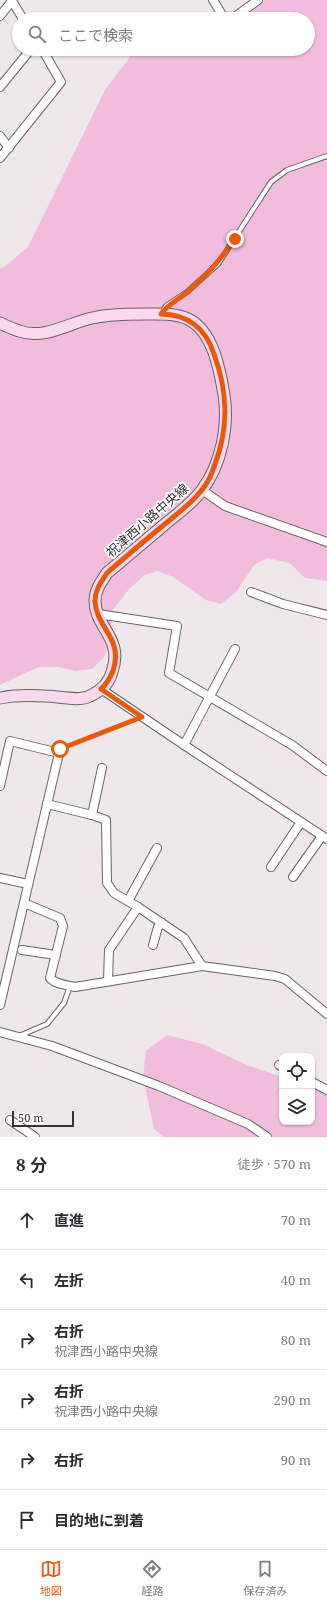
<!DOCTYPE html>
<html lang="ja">
<head>
<meta charset="utf-8">
<style>
  :root { --surface:#fff; --page:#f7f7f7; --text:#2b2b33; --muted:#7c7c81; --line:#e1e1e2; --accent:#ea580c }
  body { margin:0; font-family:"Noto Serif","Noto Sans JP",serif; background:var(--page); color:var(--text) }
  .controls { position:absolute; right:12px; bottom:12px; display:grid; overflow:hidden; border-radius:8px; box-shadow:0 1px 3px #0004 }
  .controls button { width:36px; height:36px; display:grid; place-items:center; padding:0; border:0; border-bottom:1px solid var(--line); background:var(--surface); color:var(--text); font:20px sans-serif }
  .scale { position:absolute; left:12px; bottom:10px; width:62px; box-sizing:border-box; padding-left:4px; border:2px solid #353334; border-top:0; font-size:11px; line-height:14px; white-space:nowrap; color:#353334; -webkit-text-stroke:3px #fff; paint-order:stroke }
  .stop { position:absolute; width:12px; height:12px; margin:-9px; border:3px solid #ea580c; border-radius:50%; background:#fff }
  .stop.end { background:#ea580c; border-color:#fff; box-shadow:0 1px 4px #0008 }
  .list { margin:0; padding:0; list-style:none }
  h2 { display:flex; justify-content:space-between; align-items:center; height:52px; margin:0; padding:0 16px; font-size:17px }
  h2 small { font-size:13px; font-weight:400; color:var(--muted) }
  .list li { display:grid; grid-template-columns:26px 1fr auto; gap:12px; align-items:center; box-sizing:border-box; height:60px; padding:0 16px; border-top:1px solid var(--line) }
  .list b { display:block; font-size:15px; white-space:nowrap }
  .list p { margin:0; font-size:13px; white-space:nowrap; color:var(--muted) }
  .list em { font-size:13px; font-style:normal; color:var(--muted) }
  .icon { flex:none; width:22px; height:22px; fill:none; stroke:currentColor; stroke-width:2; stroke-linecap:round; stroke-linejoin:round }
  .map { position:relative; flex:none; width:327px; height:1137px; overflow:hidden }
  .search { position:absolute; background:var(--surface); box-shadow:0 1px 3px #0004; left:12px; right:12px; top:12px; height:44px; display:flex; align-items:center; gap:10px; box-sizing:border-box; padding:0 14px; border-radius:22px; color:var(--muted); font-size:15px }
  .sheet { height:412px; background:var(--surface) }
  nav { display:flex; justify-content:space-around; align-items:center; box-sizing:border-box; height:56px; border-top:1px solid var(--line); background:var(--surface); font-size:11px; color:var(--muted) }
  nav a { display:grid; justify-items:center; gap:2px }
  nav .on { color:var(--accent) }
  .map>svg:first-child { display:block }
  .green { fill:#f2bcdd }
  .lines { fill:none; stroke-linecap:round; stroke-linejoin:round }
  .lane-casing { stroke:#696467; stroke-width:6 }
  .street-casing { stroke:#696467; stroke-width:10 }
  .secondary-casing { stroke:#696467; stroke-width:13 }
  .path { stroke:#8a8688; stroke-width:1.5; stroke-dasharray:3 3; stroke-linecap:butt }
  .lane { stroke:#fff; stroke-width:4 }
  .street { stroke:#fff; stroke-width:8 }
  .secondary { stroke:#fad9ee; stroke-width:11 }
  .route { stroke:#ea580c; stroke-width:5 }
  .labels { text-anchor:middle; stroke-width:3.5; stroke-linejoin:round; paint-order:stroke }
  .street-label { font-size:13px; fill:#353334; stroke:#fff }
</style>
</head>
<body>
<div class="map">
<svg width="327" height="1137" viewBox="0 0 327 1137">
  <rect width="100%" height="100%" fill="#eee8eb"/>
  <g class="green">
    <path d="M262 0H327V581L305 578 290 563 267 558 254 565 237 591 221 604 206 600 173 577 158 571 145 575 130 588 112 611 110 642 104 657 92 669 76 671 58 667H40L27 672 0 685V268L4 267 28 247 105 90 136 49H308V19H160L166 13C174 13 182 12 190 12 215 12 242 15 262 0Z"/>
    <path d="M167 1035 202 1044 247 1065 282 1077V1122H312V1088L327 1093V1137H164L154 1129 143 1077 146 1051Z"/>
  </g>
  <g class="lines">
    <defs>
      <g id="lane">
        <path d="M162 312 166 306 187 292 218 264 271 182 287 170 327 156"/>
        <path d="M19 1036 47 1024 64 1003 70 986"/>
      </g>
      <g id="street">
        <path d="M213 0 224 18 232 19 258 0"/>
        <path d="M0 16 12 1 23 19"/>
        <path d="M0 87 31 49"/>
        <path d="M0 136 9 148"/>
        <path d="M0 158 61 82 42 49"/>
        <path d="M202 490 225 506 327 542"/>
        <path d="M251 592 283 604 327 615"/>
        <path d="M98 614 177 626 169 673 292 745 327 771"/>
        <path d="M101 689 184 745 327 839"/>
        <path d="M184 745 235 649"/>
        <path d="M0 786 10 741 59 753"/>
        <path d="M47 804 92 815 106 820 107 883 114 893 138 907 184 938 202 966 275 976 285 979 327 1014"/>
        <path d="M92 815 102 768"/>
        <path d="M271 867 301 822"/>
        <path d="M293 877 322 836"/>
        <path d="M0 878 28 884"/>
        <path d="M128 901 157 848"/>
        <path d="M24 903 60 918 63 926 50 978C55 984 66 985 75 987L202 966"/>
        <path d="M153 945 158 927 162 923"/>
        <path d="M22 950 56 955"/>
        <path d="M108 981 109 950 138 907"/>
        <path d="M0 1005 60 749"/>
        <path d="M0 1032 52 1046 159 1086 248 1124 267 1137"/>
        <path d="M279 1065 282 1067"/>
        <path d="M312 1082 327 1090"/>
        <path d="M10 1120 35 1137"/>
      </g>
      <path id="secondary" d="M0 323C6 326 13 329 19 331 44 340 69 323 92 318 109 314 129 314 146 314 160 314 175 313 188 319 213 331 220 370 224 395 229 426 221 465 202 490 192 504 177 514 164 525 145 541 126 557 107 573 101 582 95 590 95 601 95 628 124 638 112 672 109 683 101 691 90 696 78 702 59 696 45 696 30 695 15 695 0 698"/>
    </defs>
    <use href="#lane" class="lane-casing"/>
    <use href="#street" class="street-casing"/>
    <use href="#secondary" class="secondary-casing"/>
    <path class="path" d="M67 746 133 720"/>
    <use href="#lane" class="lane"/>
    <use href="#street" class="street"/>
    <use href="#secondary" class="secondary"/>
  </g>
  <g class="lines">
    <path class="route" d="M60 749 142 717 101 689C107 684 110 678 113 671 124 638 96 628 95 601 95 590 101 582 107 573 124 558 142 543 160 528 174 516 189 506 201 491 207 484 212 474 215 464 229 427 228 392 214 354 206 329 188 314 161 314 168 304 178 300 187 292 206 277 221 259 235 239"/>
  </g>
  <g class="labels">
    <g class="street-label">
      <text transform="translate(147 520) rotate(-41)" y="5">祝津西小路中央線</text>
    </g>
  </g>
</svg>
<div class="controls">
<button><svg class="icon" aria-label="locate" viewBox="0 0 24 24"><circle cx="12" cy="12" r="6"/><path d="M12 2v4M12 18v4M2 12h4M18 12h4"/></svg></button>
<button><svg class="icon" aria-label="layers" viewBox="0 0 24 24"><path d="M12 4l9 5-9 5-9-5zM3 14l9 5 9-5"/></svg></button>
</div>
<div class="scale">50 m</div>
<div class="stop" style="left:60px;top:749px"></div>
<div class="stop end" style="left:235px;top:239px"></div>
<div class="search"><svg class="icon" aria-label="search" viewBox="0 0 24 24"><circle cx="10" cy="10" r="6"/><path d="M15 15l6 6"/></svg>ここで検索</div>
</div>
<section class="sheet">
<h2>8 分<small>徒歩 · 570 m</small></h2>
<ul class="list">
<li><svg class="icon" aria-label="ahead" viewBox="0 0 24 24"><path d="M12 20V5M6 11l6-6 6 6"/></svg><div><b>直進</b></div><em>70 m</em></li>
<li><svg class="icon" aria-label="left" viewBox="0 0 24 24"><path d="M17 20v-9H6M10 6l-5 5 5 5"/></svg><div><b>左折</b></div><em>40 m</em></li>
<li><svg class="icon" aria-label="right" viewBox="0 0 24 24"><path d="M7 20v-9h11M14 6l5 5-5 5"/></svg><div><b>右折</b><p>祝津西小路中央線</p></div><em>80 m</em></li>
<li><svg class="icon" aria-label="right" viewBox="0 0 24 24"><path d="M7 20v-9h11M14 6l5 5-5 5"/></svg><div><b>右折</b><p>祝津西小路中央線</p></div><em>290 m</em></li>
<li><svg class="icon" aria-label="right" viewBox="0 0 24 24"><path d="M7 20v-9h11M14 6l5 5-5 5"/></svg><div><b>右折</b></div><em>90 m</em></li>
<li><svg class="icon" aria-label="arrive" viewBox="0 0 24 24"><path d="M6 21V4h12l-3 4 3 4H6"/></svg><div><b>目的地に到着</b></div></li>
</ul>
</section>
<nav>
<a class="on"><svg class="icon" aria-label="map" viewBox="0 0 24 24"><path d="M3 6l6-2 6 2 6-2v14l-6 2-6-2-6 2zM9 4v14M15 6v14"/></svg>地図</a>
<a><svg class="icon" aria-label="directions" viewBox="0 0 24 24"><path d="M12 3l9 9-9 9-9-9zM9 14v-3h6M13 9l2 2-2 2"/></svg>経路</a>
<a><svg class="icon" aria-label="saved" viewBox="0 0 24 24"><path d="M7 4h10v16l-5-4-5 4z"/></svg>保存済み</a>
</nav>
</body>
</html>
